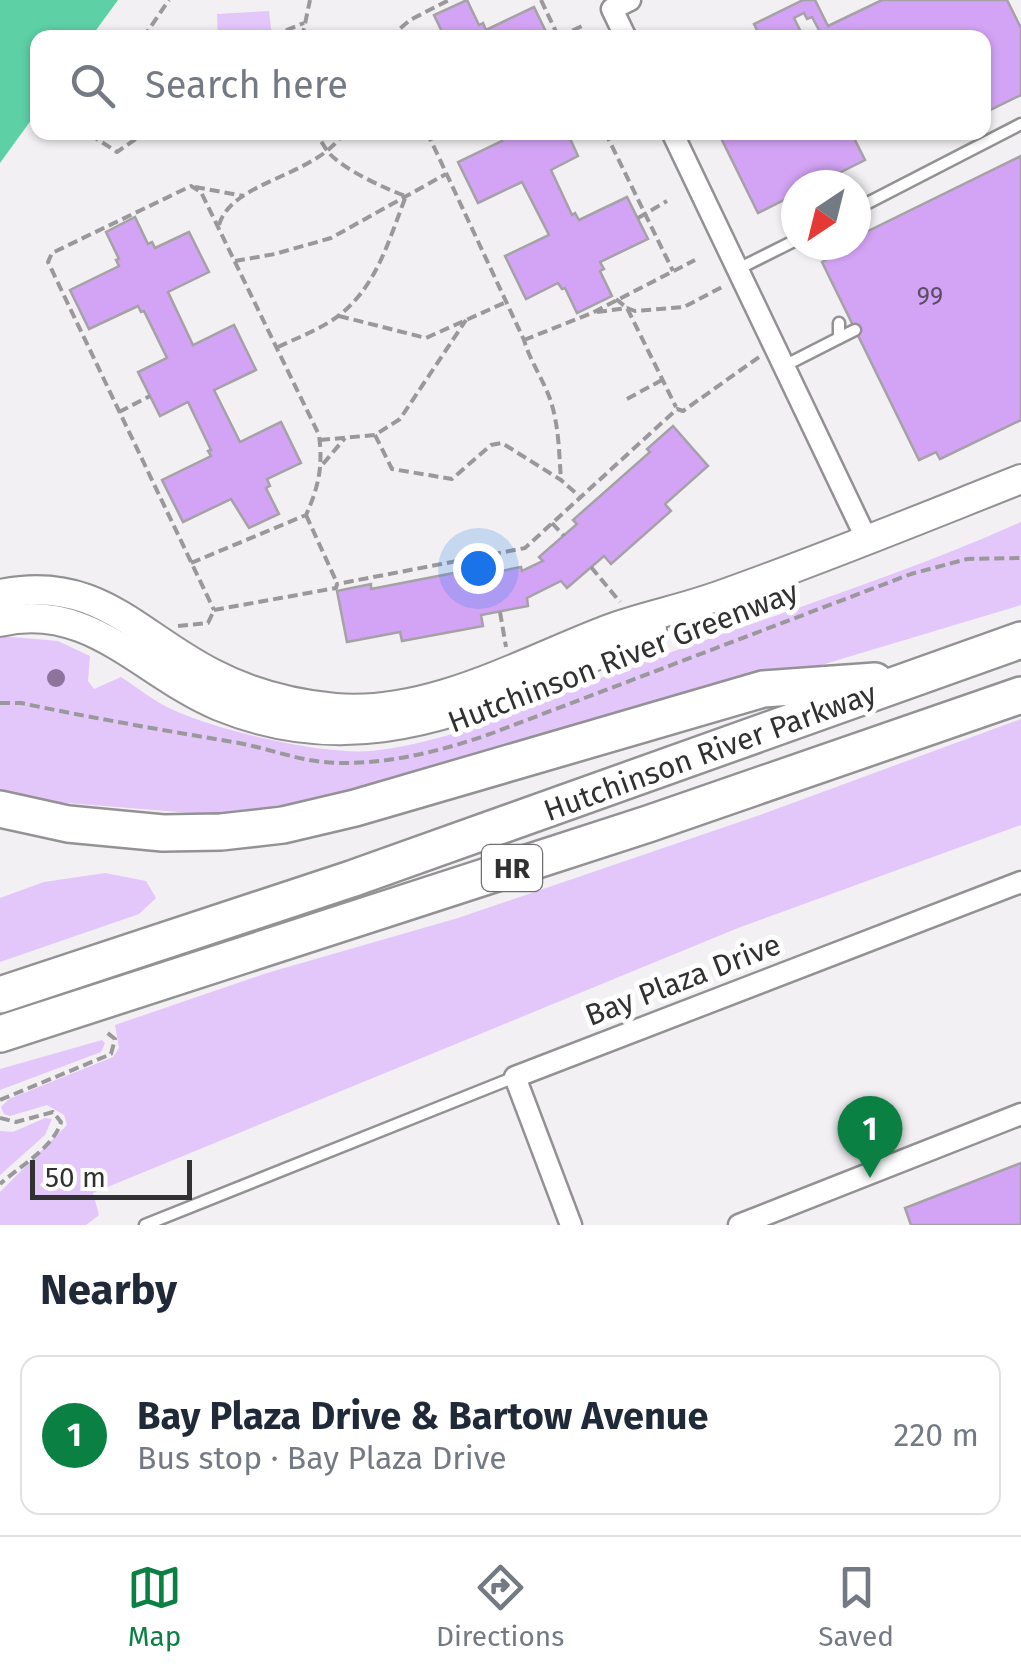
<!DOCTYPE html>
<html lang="en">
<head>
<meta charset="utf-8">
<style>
  :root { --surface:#fff; --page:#f6f6f7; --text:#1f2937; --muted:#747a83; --line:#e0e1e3; --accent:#0b8043 }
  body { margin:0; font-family:"Fira Sans",sans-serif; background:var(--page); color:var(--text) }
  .compass { position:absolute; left:781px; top:170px; width:90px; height:90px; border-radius:50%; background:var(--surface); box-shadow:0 2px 8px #0004; rotate:215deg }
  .scale { position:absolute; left:30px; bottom:25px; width:162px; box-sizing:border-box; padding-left:10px; border:5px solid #323132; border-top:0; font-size:28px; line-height:35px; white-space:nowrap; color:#323132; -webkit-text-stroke:8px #fff; paint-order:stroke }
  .you { position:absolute; left:478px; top:568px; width:35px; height:35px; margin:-25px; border:8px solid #fff; border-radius:50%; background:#1a73e8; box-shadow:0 0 0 15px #1a73e833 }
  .badge { display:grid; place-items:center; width:65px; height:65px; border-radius:50%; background:var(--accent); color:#fff; font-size:32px; font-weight:700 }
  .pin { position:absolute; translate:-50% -82px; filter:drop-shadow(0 2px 5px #0008) }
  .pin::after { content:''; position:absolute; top:52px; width:35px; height:30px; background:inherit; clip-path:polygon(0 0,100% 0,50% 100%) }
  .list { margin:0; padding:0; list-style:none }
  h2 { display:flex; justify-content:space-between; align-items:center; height:130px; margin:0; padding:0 40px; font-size:42px }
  h2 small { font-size:32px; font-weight:400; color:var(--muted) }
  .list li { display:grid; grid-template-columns:65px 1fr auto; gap:30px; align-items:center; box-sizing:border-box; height:160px; margin:0 20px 20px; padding:0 20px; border:2px solid var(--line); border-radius:20px }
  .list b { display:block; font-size:38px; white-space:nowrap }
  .list p { margin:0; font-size:32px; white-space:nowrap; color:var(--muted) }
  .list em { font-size:32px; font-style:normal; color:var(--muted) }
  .icon { flex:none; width:55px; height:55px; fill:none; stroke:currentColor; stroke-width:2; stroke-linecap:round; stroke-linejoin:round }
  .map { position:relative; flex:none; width:1021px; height:1225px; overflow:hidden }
  .search { position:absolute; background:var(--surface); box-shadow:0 2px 8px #0004; left:30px; right:30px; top:30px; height:110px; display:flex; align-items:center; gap:25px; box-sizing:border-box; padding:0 35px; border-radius:20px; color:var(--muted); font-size:38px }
  .sheet { height:310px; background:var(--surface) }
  nav { display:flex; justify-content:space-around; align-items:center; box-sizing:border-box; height:140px; border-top:2px solid var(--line); background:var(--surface); font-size:28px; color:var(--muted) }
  nav a { display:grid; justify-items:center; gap:5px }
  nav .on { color:var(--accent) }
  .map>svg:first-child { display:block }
  .green { fill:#e3c6fa }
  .water { fill:#5ed0a5 }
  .building { fill:#d3a4f5; stroke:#a4a2a5; stroke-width:2.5 }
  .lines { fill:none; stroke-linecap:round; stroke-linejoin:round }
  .lane-casing { stroke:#939194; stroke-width:15 }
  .street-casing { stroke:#939194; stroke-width:25 }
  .secondary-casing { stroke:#939194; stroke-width:32 }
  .highway-casing { stroke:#939194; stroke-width:40 }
  .path { stroke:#9a989a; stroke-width:4; stroke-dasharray:10 5; stroke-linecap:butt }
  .lane { stroke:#fff; stroke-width:10 }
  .street { stroke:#fff; stroke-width:20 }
  .secondary { stroke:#fff; stroke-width:28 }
  .highway { stroke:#fff; stroke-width:35 }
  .tree { fill:#8e749d }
  .labels { text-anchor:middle; stroke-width:10; stroke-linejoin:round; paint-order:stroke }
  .number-label { font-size:25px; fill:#5a4e63 }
  .shield { fill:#fff; stroke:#706f70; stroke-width:2.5 }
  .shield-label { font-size:28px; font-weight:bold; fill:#323132 }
  .street-label { font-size:30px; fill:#323132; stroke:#fff }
</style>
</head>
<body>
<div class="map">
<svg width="1021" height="1225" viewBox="0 0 1021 1225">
  <rect width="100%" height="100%" fill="#f2f0f3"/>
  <g class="green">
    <path d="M269 11 272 37H218L217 14Z"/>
    <path d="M1021 522V605L798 672 423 774 299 804 217 815 29 800 0 790V636L58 641 90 656 88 681 94 689 121 677C135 686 150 698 165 706 209 729 321 755 371 751 457 742 536 702 616 672 751 622 889 581 1021 522Z"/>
    <path d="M1021 719V825L738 928 93 1193 99 1215 86 1225H0V1192L67 1125 64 1115 47 1105 10 1116 4 1114 1 1107 9 1099 113 1057 119 1048 115 1025 267 973 458 918 760 815Z"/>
    <path d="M105 873 146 881 156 898 139 914 0 962V898L44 882Z"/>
    <path d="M102 1040 105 1043 101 1052 0 1090V1069Z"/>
    <path d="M45 1118 52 1119 45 1135 0 1175V1131L13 1132Z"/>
  </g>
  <path class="water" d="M0 0H118L91 37 38 38 37 112 0 163Z"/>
  <g class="building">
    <path d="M467 0 479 25 483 23 486 30 534 7 549 38H445L434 15Z"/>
    <path d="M803 0H815L828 26 882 0H1007L1021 28V95L984 113V38H808L820 32 812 17 807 19 804 13 794 18 804 38H751L759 34 754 24Z"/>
    <path d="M498 132H567L578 156 551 170 572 215 575 213 579 220 627 197 648 239 600 262 604 269 600 271 612 296 577 313 565 288 562 289 558 283 526 299 505 256 549 235 522 182 478 203 458 162 502 141Z"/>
    <path d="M718 132H851L865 160 815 185H796V194L758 213Z"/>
    <path d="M1021 156V420L940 459 936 452 919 460 822 262 840 253 837 246 856 245V237Z"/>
    <path d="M135 217 148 244 152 242 155 248 189 232 209 272 168 292 193 345 234 325 256 370 214 390 240 442 281 422 301 463 267 479 270 486 266 488 279 514 249 528 231 499 183 522 162 480 211 456 208 451 211 450 188 402 160 416 138 372 167 358 144 311 141 312 138 306 89 329 70 290 119 266 116 260 119 259 106 232Z"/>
    <path d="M673 426 708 466 665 504 671 511 611 564 604 556 567 588 561 581 527 598 528 606 481 615 483 626 402 641 400 632 347 642 337 591 371 584V589L469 570 470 577 521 567 522 571 543 561 539 557 577 524 573 520 650 452 647 449Z"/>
    <path d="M1021 1163V1225H911L905 1208Z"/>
  </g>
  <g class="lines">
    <defs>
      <g id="lane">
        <path d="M856 209 1021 124"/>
        <path d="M738 269 796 240"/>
        <path d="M839 338 855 330"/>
        <path d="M784 366 839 338V323"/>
        <path d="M145 1225 515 1077"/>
      </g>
      <g id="street">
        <path d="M626 38 612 9 630 0"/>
        <path d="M672 132 867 540"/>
        <path d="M571 1225 515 1077 1021 882"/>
        <path d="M739 1225 1021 1114"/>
      </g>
      <g id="secondary">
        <path d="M0 594C97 574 136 634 212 673 250 693 293 704 335 708 430 716 522 662 609 629 644 616 682 609 718 596 820 560 920 519 1021 479"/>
        <path d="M0 622C89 600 144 675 219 706 334 753 433 725 541 679 579 663 616 648 652 630"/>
      </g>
      <g id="highway">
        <path d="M0 809 68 824 163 833 221 832 283 825 355 808 763 689 875 681"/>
        <path d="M0 995 351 879 1021 640"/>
        <path d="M0 1034 648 824 1021 695"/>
      </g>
    </defs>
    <use href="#lane" class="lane-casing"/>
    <use href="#street" class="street-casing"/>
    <use href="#secondary" class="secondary-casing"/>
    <use href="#highway" class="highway-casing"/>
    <g class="path">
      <path d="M541 0 559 38"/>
      <path d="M272 36 304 23"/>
      <path d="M559 37 582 26"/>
      <path d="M143 38 169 0"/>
      <path d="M302 38 310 0"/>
      <path d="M389 38 410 20 449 0"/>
      <path d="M94 132V137L117 152 146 132"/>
      <path d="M427 132 524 340C530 361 543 379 550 399 559 425 559 453 561 480"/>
      <path d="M605 132 673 271"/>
      <path d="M568 134 572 132"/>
      <path d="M195 187 244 196"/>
      <path d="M638 218 667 201"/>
      <path d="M219 225C232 180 317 177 344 132"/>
      <path d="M235 261 275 254 331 238 446 174"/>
      <path d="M616 299 627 308 676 407"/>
      <path d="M597 312 627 308 635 311 684 307 722 287"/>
      <path d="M339 316 426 338 504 303"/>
      <path d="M524 340 592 313 695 260"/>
      <path d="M278 347C299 337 324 328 342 313 378 283 389 239 406 196 385 189 343 169 329 153 324 147 320 139 316 132"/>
      <path d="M627 399 662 380"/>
      <path d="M119 412 150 396"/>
      <path d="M375 435 392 469 452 479 491 445 502 443 561 480 579 496"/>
      <path d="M320 440 375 435 400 419 466 320"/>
      <path d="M323 464 345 438"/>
      <path d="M306 515 337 583"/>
      <path d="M552 523 564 536"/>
      <path d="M490 555 493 573"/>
      <path d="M191 563 306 515C319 486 323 466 319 435L201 192 191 186 52 253 48 262 214 610"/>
      <path d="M591 567 620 602"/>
      <path d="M214 610 336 588 337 584 525 548 677 409 683 411 759 357"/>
      <path d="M500 612 506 647"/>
      <path d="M178 626 208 623 214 610"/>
      <path d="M0 703H21C92 718 162 730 233 742 264 747 293 759 324 762 378 767 439 752 490 734L911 574 967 559 1021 558"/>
      <path d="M0 1100 111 1054 115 1039 105 1031"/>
      <path d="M0 1118 16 1122 53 1112 61 1122C54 1147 19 1167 0 1184"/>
    </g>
    <use href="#lane" class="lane"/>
    <use href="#street" class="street"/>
    <use href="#secondary" class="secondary"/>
    <use href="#highway" class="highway"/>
  </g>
  <circle class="tree" cx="56" cy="678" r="9"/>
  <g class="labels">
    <g class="number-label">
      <text x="930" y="305">99</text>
    </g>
    <rect class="shield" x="482" y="845" width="60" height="46" rx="8"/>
    <g class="shield-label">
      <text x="512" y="878">HR</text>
    </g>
    <g class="street-label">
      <text transform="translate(623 657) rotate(-21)" y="10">Hutchinson River Greenway</text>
      <text transform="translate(710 752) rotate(-20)" y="10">Hutchinson River Parkway</text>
      <text transform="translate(683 980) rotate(-21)" y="10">Bay Plaza Drive</text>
    </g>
  </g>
</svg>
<svg class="compass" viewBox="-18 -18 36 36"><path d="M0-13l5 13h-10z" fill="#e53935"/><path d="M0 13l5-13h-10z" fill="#747a83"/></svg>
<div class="scale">50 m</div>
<div class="you"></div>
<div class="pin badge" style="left:870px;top:1178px">1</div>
<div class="search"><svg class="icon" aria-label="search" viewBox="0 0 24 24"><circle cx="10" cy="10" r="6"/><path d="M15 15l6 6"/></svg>Search here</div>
</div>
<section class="sheet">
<h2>Nearby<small></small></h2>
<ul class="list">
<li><span class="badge">1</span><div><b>Bay Plaza Drive &amp; Bartow Avenue</b><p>Bus stop · Bay Plaza Drive</p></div><em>220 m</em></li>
</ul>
</section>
<nav>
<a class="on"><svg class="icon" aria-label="map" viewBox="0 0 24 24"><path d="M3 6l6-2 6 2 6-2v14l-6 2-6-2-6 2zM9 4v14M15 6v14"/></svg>Map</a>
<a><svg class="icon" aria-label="directions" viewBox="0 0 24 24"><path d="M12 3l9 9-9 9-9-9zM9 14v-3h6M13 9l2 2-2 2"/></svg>Directions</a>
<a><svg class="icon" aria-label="saved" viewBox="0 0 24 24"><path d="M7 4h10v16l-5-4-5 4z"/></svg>Saved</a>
</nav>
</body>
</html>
